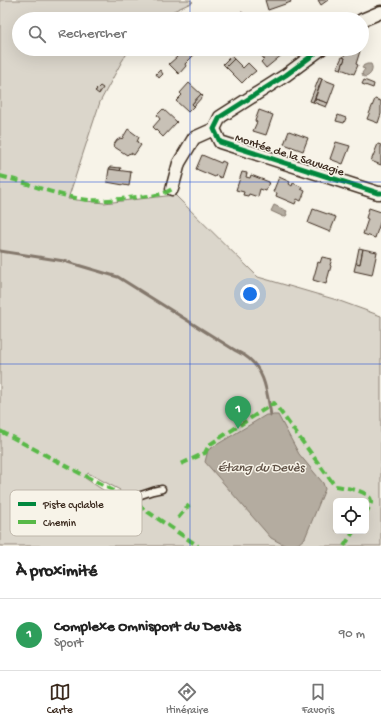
<!DOCTYPE html>
<html lang="fr">
<head>
<meta charset="utf-8">
<style>
  :root { --surface:#fff; --page:#f2f2f2; --text:#222; --muted:#767676; --line:#e0e0e0; --accent:#3b2a1e }
  body { margin:0; font-family:"Gochi Hand",sans-serif; background:var(--page); color:var(--text) }
  .controls { position:absolute; right:12px; bottom:12px; display:grid; overflow:hidden; border-radius:6px; box-shadow:0 4px 16px #0002 }
  .controls button { width:36px; height:36px; display:grid; place-items:center; padding:0; border:0; border-bottom:1px solid var(--line); background:var(--surface); color:var(--text); font:20px sans-serif }
  .you { position:absolute; left:250px; top:294px; width:14px; height:14px; margin:-10px; border:3px solid #fff; border-radius:50%; background:#1a73e8; box-shadow:0 0 0 6px #1a73e833 }
  .badge { display:grid; place-items:center; width:26px; height:26px; border-radius:50%; background:var(--accent); color:#fff; font-size:13px; font-weight:700 }
  .pin { position:absolute; translate:-50% -33px; filter:drop-shadow(0 1px 2px #0008) }
  .pin::after { content:''; position:absolute; top:21px; width:14px; height:12px; background:inherit; clip-path:polygon(0 0,100% 0,50% 100%) }
  .list { margin:0; padding:0; list-style:none }
  h2 { display:flex; justify-content:space-between; align-items:center; height:52px; margin:0; padding:0 16px; font-size:17px }
  h2 small { font-size:13px; font-weight:400; color:var(--muted) }
  .list li { display:grid; grid-template-columns:26px 1fr auto; gap:12px; align-items:center; box-sizing:border-box; height:72px; padding:0 16px; border-top:1px solid var(--line) }
  .list b { display:block; font-size:15px; white-space:nowrap }
  .list p { margin:0; font-size:13px; white-space:nowrap; color:var(--muted) }
  .list em { font-size:13px; font-style:normal; color:var(--muted) }
  .icon { flex:none; width:22px; height:22px; fill:none; stroke:currentColor; stroke-width:2; stroke-linecap:round; stroke-linejoin:round }
  .map { position:relative; flex:none; width:381px; height:546px; overflow:hidden }
  .search { position:absolute; background:var(--surface); box-shadow:0 4px 16px #0002; left:12px; right:12px; top:12px; height:44px; display:flex; align-items:center; gap:10px; box-sizing:border-box; padding:0 14px; border-radius:22px; color:var(--muted); font-size:15px }
  .sheet { height:124px; background:var(--surface) }
  nav { display:flex; justify-content:space-around; align-items:center; box-sizing:border-box; height:56px; border-top:1px solid var(--line); background:var(--surface); font-size:11px; color:var(--muted) }
  nav a { display:grid; justify-items:center; gap:2px }
  nav .on { color:var(--accent) }
  .map>svg:first-child { display:block }
  .green { fill:#dbd6cb; stroke:#8b8074; fill-rule:evenodd }
  .water { fill:#b4aca0; stroke:#84786c }
  .lines { fill:none; stroke-linecap:round; stroke-linejoin:round }
  .stream { stroke:#84786c; stroke-width:3 }
  .building { fill:#c8c1b6; stroke:#3b2a1e }
  .lane-casing { stroke:#3b2a1e; stroke-width:9 }
  .street-casing { stroke:#3b2a1e; stroke-width:15 }
  .lane { stroke:#f7f3e8; stroke-width:6 }
  .street { stroke:#f7f3e8; stroke-width:12 }
  .quiet { stroke:#58b947; stroke-width:4; stroke-dasharray:8 4; stroke-linecap:butt }
  .cycleway-casing { stroke:#f7f3e8; stroke-width:8 }
  .cycleway { stroke:#00873e; stroke-width:5 }
  .grid { fill:none; stroke:#1d4ed8; stroke-width:1; stroke-opacity:0.55 }
  .labels { text-anchor:middle; stroke-width:3; stroke-linejoin:round; paint-order:stroke }
  .street-label { font-size:12px; fill:#3b2a1e; stroke:#f7f3e8 }
  .water-label { font-size:13px; font-style:italic; fill:#5f5145; stroke:#f7f3e8 }
  .key { fill:#f7f3e8; stroke:#bfb7ab; stroke-width:1 }
  .key-label { font-size:11px; fill:#3b2a1e }
</style>
</head>
<body>
<div class="map">
<svg width="381" height="546" viewBox="0 0 381 546">
  <rect width="100%" height="100%" fill="#f7f3e8"/>
  <filter id="ink" filterUnits="userSpaceOnUse"><feTurbulence type="fractalNoise" baseFrequency=".025" numOctaves="2"/><feDisplacementMap in="SourceGraphic" scale="8" xChannelSelector="R" yChannelSelector="G"/><feConvolveMatrix kernelMatrix="1 2 1 2 8 2 1 2 1" color-interpolation-filters="sRGB"/></filter>
  <g filter="url(#ink)">
    <path class="green" d="M0 0H190L193 2 156 19H19V49H130L122 61 100 102 68 199 104 203 175 195 258 277 337 300 381 316V546H0ZM88 473 120 490 115 498 85 478ZM336 501H366V531H336Z"/>
    <g class="water">
      <path d="M367 64H371C374 69 371 76 365 77L363 76 362 73 365 69 362 68 364 65H365Z"/>
      <path d="M274 205 287 211 286 213 287 215 284 217 271 211Z"/>
      <path d="M266 415H278L299 454 323 483 325 489 305 538 298 544 286 546 271 538 205 462 208 450Z"/>
    </g>
    <g class="lines">
      <path class="stream" d="M0 251 64 261 118 277 233 349C236 351 240 353 244 355 265 368 267 393 271 415"/>
    </g>
    <g class="building">
      <path d="M265 0H290L291 2 268 10Z"/>
      <path d="M318 0H328L321 5Z"/>
      <path d="M242 12 246 19H232H233L232 17Z"/>
      <path d="M179 49H187L194 55 185 64 186 66 179 74 169 64 177 57 174 54Z"/>
      <path d="M268 49H279L283 54 266 68 261 62 264 59 261 55Z"/>
      <path d="M347 49H354L360 51 356 64 358 65 354 74 341 69 345 58H343Z"/>
      <path d="M231 56 234 59 226 67 223 64Z"/>
      <path d="M342 57 345 58 341 69 337 68Z"/>
      <path d="M234 59 243 68 248 63 256 71 251 75V74L242 83 226 67Z"/>
      <path d="M160 70 163 74 159 78 156 74Z"/>
      <path d="M319 78 322 79 313 102 310 101Z"/>
      <path d="M322 79 335 84 328 103 315 99Z"/>
      <path d="M364 80 374 84 373 88 362 84Z"/>
      <path d="M189 83 201 94 192 104 194 106 188 112 176 101 182 95 180 93Z"/>
      <path d="M100 86 103 88 99 94 95 91Z"/>
      <path d="M201 94 203 96 194 106 192 104Z"/>
      <path d="M315 99 328 103 326 107 313 102Z"/>
      <path d="M375 99 381 101V114L378 123 367 119Z"/>
      <path d="M163 109 177 122 163 137 153 127 160 119 157 115Z"/>
      <path d="M259 110 273 115 266 135 253 131 257 122 255 121Z"/>
      <path d="M338 115 346 118 344 123 336 121Z"/>
      <path d="M128 129 139 137 137 142 141 145 134 155 131 153 128 154 127 155 113 146 117 140 121 138 122 139Z"/>
      <path d="M289 131 308 138 303 151 284 144Z"/>
      <path d="M336 142 350 146 343 164 330 159Z"/>
      <path d="M378 144 381 145V165L371 161Z"/>
      <path d="M202 155 221 163 222 161 226 163 221 178 216 175 215 177 196 169Z"/>
      <path d="M110 167 121 168 120 171 109 169Z"/>
      <path d="M109 169 131 172 129 186 107 182Z"/>
      <path d="M242 172 247 173 246 177 250 178 251 175 269 182 266 191 260 189 258 197 249 194 248 196 243 195 244 192 236 190Z"/>
      <path d="M279 177 290 182 289 184 292 186 293 183 302 187 301 189 305 191 301 201 297 199 295 204 276 196 277 193 273 192Z"/>
      <path d="M369 208 381 212V220L375 238 363 234 368 219 366 218Z"/>
      <path d="M313 209 336 217 330 232 308 223Z"/>
      <path d="M359 248 363 249 360 264 356 263Z"/>
      <path d="M363 249 377 252 372 275 354 271 356 263 360 264Z"/>
      <path d="M322 257 332 259 330 265 331 266 326 284 313 280 318 262 320 263Z"/>
    </g>
    <g class="lines">
      <defs>
        <path id="lane" d="M129 499 153 491 162 489"/>
        <g id="street">
          <path d="M362 20 381 12"/>
          <path d="M321 49 286 75 220 117 214 129 220 142 378 193H381"/>
          <path d="M172 189 179 163 194 138 214 129"/>
        </g>
      </defs>
      <use href="#lane" class="lane-casing"/>
      <use href="#street" class="street-casing"/>
      <use href="#lane" class="lane"/>
      <use href="#street" class="street"/>
      <g class="quiet">
        <path d="M0 176C30 183 58 197 89 200 105 201 121 199 137 197 149 196 162 196 172 189"/>
        <path d="M0 431 129 499 198 546"/>
        <path d="M181 464 205 453 209 445 274 403 335 486C343 487 374 491 371 503 370 506 368 510 366 512"/>
        <path d="M178 518 189 505"/>
        <path d="M344 546 354 531"/>
      </g>
      <defs>
        <path id="cycleway" d="M321 49 286 75 220 117 214 129 220 142 378 193H381"/>
      </defs>
      <use href="#cycleway" class="cycleway-casing"/>
      <use href="#cycleway" class="cycleway"/>
    </g>
  </g>
  <path class="grid" d="M190 0V19M190 49V546M0 182H381M0 364H381"/>
  <g class="labels">
    <g class="street-label">
      <text transform="translate(290 154) rotate(18)" y="4">Montée de la Sauvagie</text>
    </g>
    <g class="water-label">
      <text x="261" y="471">Étang du Devès</text>
    </g>
  </g>
  <rect x="10" y="490" width="132" height="46" rx="6" class="key"/>
  <rect x="18" y="502" width="18" height="4" fill="#00873e"/>
  <rect x="18" y="520" width="18" height="4" fill="#58b947"/>
  <g class="key-label">
    <text x="43" y="508">Piste cyclable</text>
    <text x="43" y="526">Chemin</text>
  </g>
</svg>
<div class="controls">
<button><svg class="icon" aria-label="locate" viewBox="0 0 24 24"><circle cx="12" cy="12" r="6"/><path d="M12 2v4M12 18v4M2 12h4M18 12h4"/></svg></button>
</div>
<div class="you"></div>
<div class="pin badge" style="left:238px;top:429px;background:#2e9e5b">1</div>
<div class="search"><svg class="icon" aria-label="search" viewBox="0 0 24 24"><circle cx="10" cy="10" r="6"/><path d="M15 15l6 6"/></svg>Rechercher</div>
</div>
<section class="sheet">
<h2>À proximité<small></small></h2>
<ul class="list">
<li><span class="badge" style="background:#2e9e5b">1</span><div><b>Complexe Omnisport du Devès</b><p>Sport</p></div><em>90 m</em></li>
</ul>
</section>
<nav>
<a class="on"><svg class="icon" aria-label="map" viewBox="0 0 24 24"><path d="M3 6l6-2 6 2 6-2v14l-6 2-6-2-6 2zM9 4v14M15 6v14"/></svg>Carte</a>
<a><svg class="icon" aria-label="directions" viewBox="0 0 24 24"><path d="M12 3l9 9-9 9-9-9zM9 14v-3h6M13 9l2 2-2 2"/></svg>Itinéraire</a>
<a><svg class="icon" aria-label="saved" viewBox="0 0 24 24"><path d="M7 4h10v16l-5-4-5 4z"/></svg>Favoris</a>
</nav>
</body>
</html>
